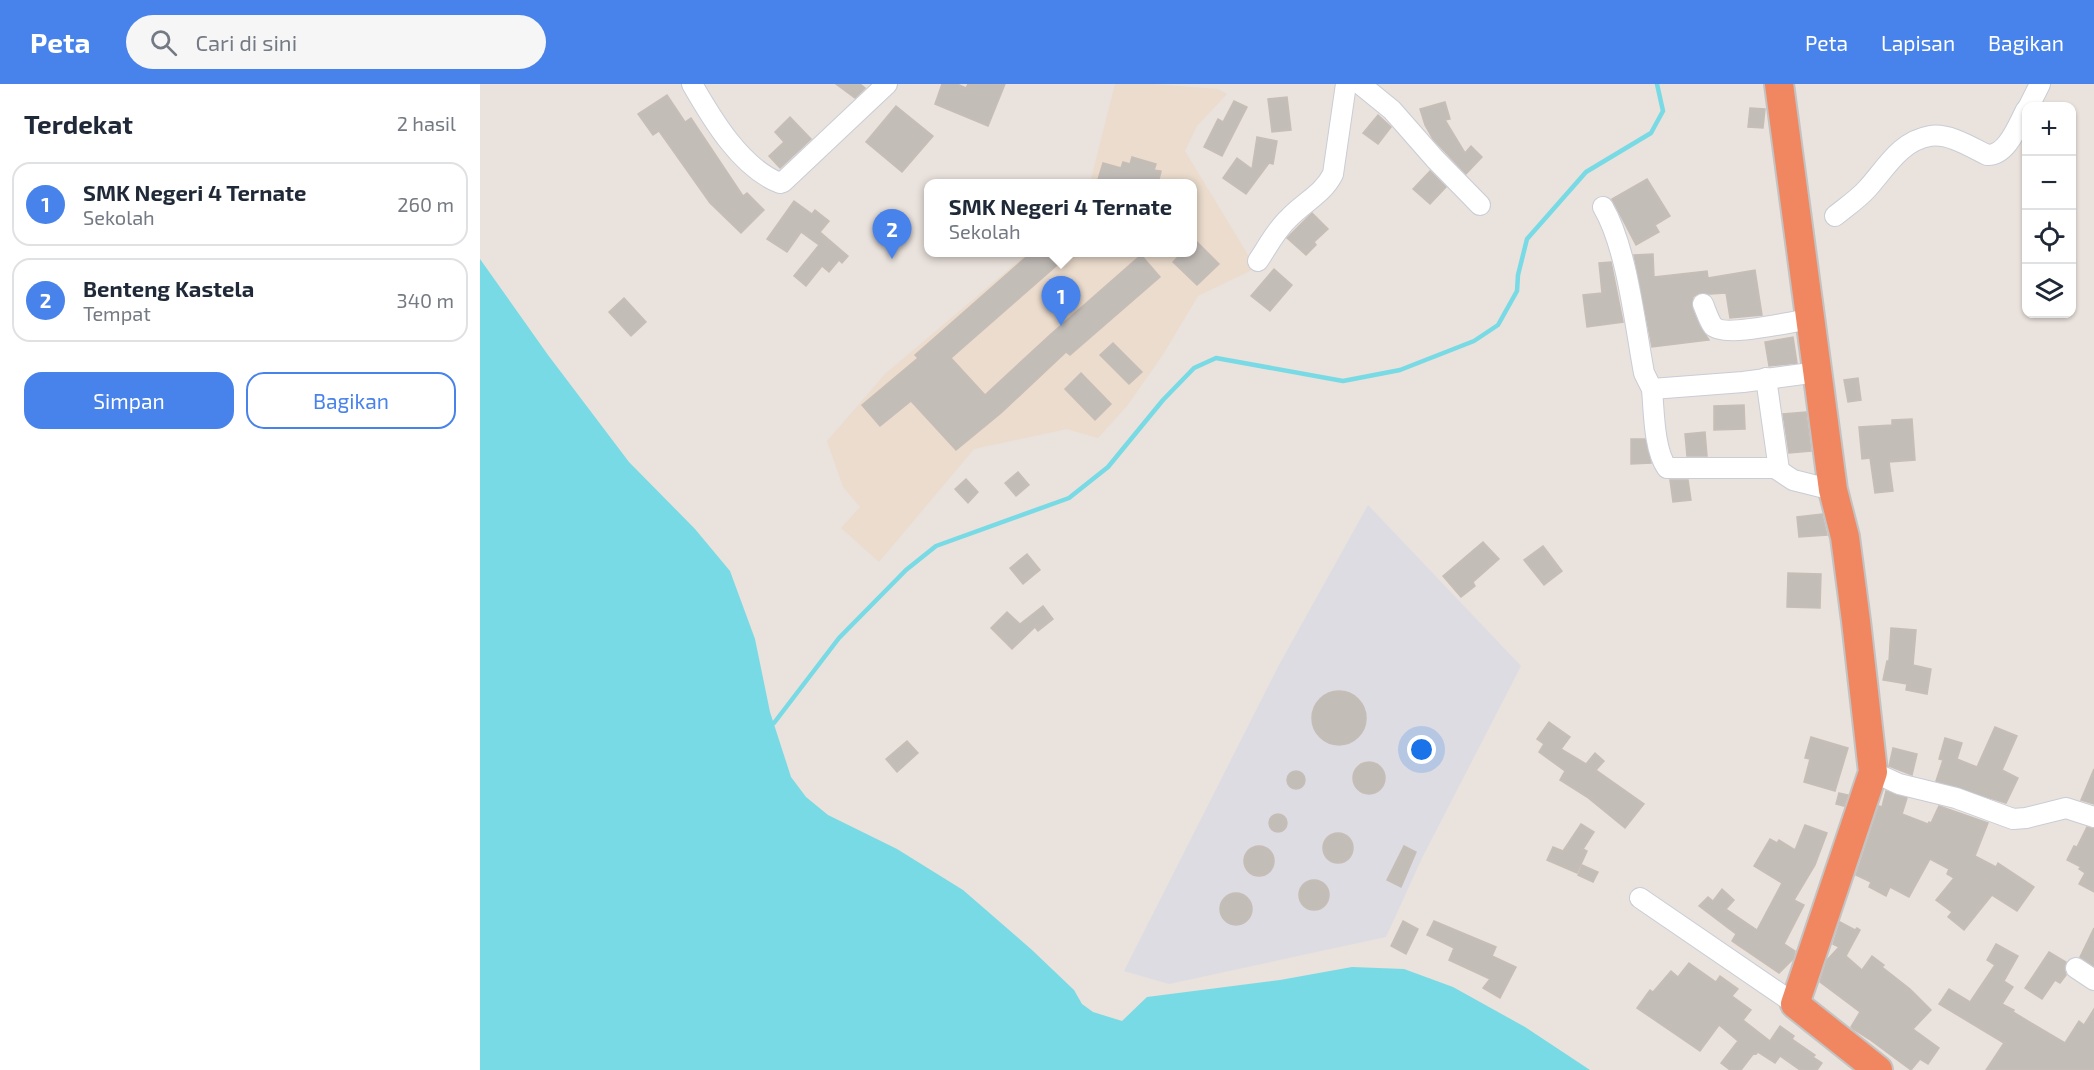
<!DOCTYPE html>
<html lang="id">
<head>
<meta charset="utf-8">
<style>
  :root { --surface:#fff; --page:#f6f6f7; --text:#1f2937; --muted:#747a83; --line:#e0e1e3; --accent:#4882eb }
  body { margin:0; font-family:"Exo 2",sans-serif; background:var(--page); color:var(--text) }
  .controls { position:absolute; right:18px; top:18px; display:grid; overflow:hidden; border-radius:12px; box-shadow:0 2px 4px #0004 }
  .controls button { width:54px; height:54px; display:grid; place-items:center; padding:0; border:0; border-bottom:2px solid var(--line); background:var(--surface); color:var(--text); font:30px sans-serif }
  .you { position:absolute; left:942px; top:666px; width:21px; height:21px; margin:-15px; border:4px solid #fff; border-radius:50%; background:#1a73e8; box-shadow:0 0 0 9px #1a73e833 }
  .badge { display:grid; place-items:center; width:39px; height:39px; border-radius:50%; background:var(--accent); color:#fff; font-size:20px; font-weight:700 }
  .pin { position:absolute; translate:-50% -50px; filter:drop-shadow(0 2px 3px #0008) }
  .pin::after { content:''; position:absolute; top:32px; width:21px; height:18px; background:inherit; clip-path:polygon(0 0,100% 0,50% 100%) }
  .popup { position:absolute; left:444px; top:95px; width:273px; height:78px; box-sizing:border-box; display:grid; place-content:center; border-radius:12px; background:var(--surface); filter:drop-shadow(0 2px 4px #0005); font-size:20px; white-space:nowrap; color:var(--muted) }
  .popup b { font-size:22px; color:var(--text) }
  .popup::after { content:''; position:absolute; left:50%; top:100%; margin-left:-12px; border:12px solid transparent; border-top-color:var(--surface) }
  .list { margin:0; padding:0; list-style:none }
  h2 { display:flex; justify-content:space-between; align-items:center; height:78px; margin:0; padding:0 24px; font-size:26px }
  h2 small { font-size:20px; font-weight:400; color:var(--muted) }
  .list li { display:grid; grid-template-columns:39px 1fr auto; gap:18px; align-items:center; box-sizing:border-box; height:84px; margin:0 12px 12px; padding:0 12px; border:2px solid var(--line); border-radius:18px }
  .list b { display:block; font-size:22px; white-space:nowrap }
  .list p { margin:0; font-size:20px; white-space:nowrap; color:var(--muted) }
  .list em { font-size:20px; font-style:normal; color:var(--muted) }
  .actions { display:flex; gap:12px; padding:18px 24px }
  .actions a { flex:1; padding:14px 0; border:2px solid var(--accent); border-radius:18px; text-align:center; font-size:21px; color:var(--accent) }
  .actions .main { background:var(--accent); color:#fff }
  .icon { flex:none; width:33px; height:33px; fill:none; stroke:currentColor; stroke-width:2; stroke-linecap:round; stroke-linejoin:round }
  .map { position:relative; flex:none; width:1614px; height:986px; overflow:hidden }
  header { display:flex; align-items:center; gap:36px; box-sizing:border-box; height:84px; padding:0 30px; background:var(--accent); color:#fff }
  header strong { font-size:28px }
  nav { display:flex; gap:33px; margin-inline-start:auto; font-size:21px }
  .search { width:420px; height:54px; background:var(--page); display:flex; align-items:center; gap:15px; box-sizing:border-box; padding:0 21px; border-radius:33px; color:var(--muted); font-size:22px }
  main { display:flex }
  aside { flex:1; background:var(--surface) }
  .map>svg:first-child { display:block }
  .industrial { fill:#dddce3 }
  .education { fill:#ebdccd }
  .water { fill:#77dae5 }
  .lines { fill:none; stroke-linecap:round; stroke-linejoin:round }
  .stream { stroke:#77dae5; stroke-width:4.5 }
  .building { fill:#c3bdb8; stroke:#c6bdb6; stroke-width:1.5 }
  .minor-casing { stroke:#c8cdd6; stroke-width:22 }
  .highway-casing { stroke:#c3c3c3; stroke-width:32 }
  .minor { stroke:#fff; stroke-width:20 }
  .highway { stroke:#f18760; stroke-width:28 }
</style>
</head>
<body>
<header>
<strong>Peta</strong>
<div class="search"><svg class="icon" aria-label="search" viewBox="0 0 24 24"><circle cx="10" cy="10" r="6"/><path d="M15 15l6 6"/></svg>Cari di sini</div>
<nav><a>Peta</a><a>Lapisan</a><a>Bagikan</a></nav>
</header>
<main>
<aside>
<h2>Terdekat<small>2 hasil</small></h2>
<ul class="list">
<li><span class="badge">1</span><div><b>SMK Negeri 4 Ternate</b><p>Sekolah</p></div><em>260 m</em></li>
<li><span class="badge">2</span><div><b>Benteng Kastela</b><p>Tempat</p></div><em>340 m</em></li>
</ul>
<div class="actions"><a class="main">Simpan</a><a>Bagikan</a></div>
</aside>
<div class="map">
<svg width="1614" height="986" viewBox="0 0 1614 986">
  <rect width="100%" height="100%" fill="#eae2dc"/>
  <path class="industrial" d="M888 421 1041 582 942 774 906 853 689 900 644 887 799 581Z"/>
  <path class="education" d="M635 0H672L738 5 747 10 717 42 705 67 776 184 718 212 682 272 647 322 618 354 587 345 494 365 399 478 361 444 380 423 363 403 347 357 405 290 548 169 713 168V100L610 99Z"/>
  <path class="water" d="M0 175 68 271 149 378 215 445 250 487 275 555 290 628 311 693 326 713 348 731 417 765 483 806 552 866 594 906 602 920 613 928 642 937 667 913 800 896 872 883 924 885 973 903 1045 943 1110 986H0Z"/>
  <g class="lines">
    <path class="stream" d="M294 639 359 554 426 486 456 462 589 414 628 383 683 316 714 284 736 274 863 297 920 286 994 257 1018 241 1037 207 1038 191 1047 155 1106 88 1171 49 1183 27 1177 0"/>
  </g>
  <g class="building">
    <path d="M356 0H380L385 4 375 14Z"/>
    <path d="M462 0H477L486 4 488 0H525L508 42 455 20Z"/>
    <path d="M187 11 205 38 211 34 263 112 267 109 284 126 261 149 230 119 179 47 173 51 158 30Z"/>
    <path d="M807 13 811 46 792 48 788 15Z"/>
    <path d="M754 17 767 23 742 72 724 63 738 35 743 38Z"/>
    <path d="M965 18 970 35 965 36 985 69 991 62 1002 73 986 90 953 55 945 41 940 25Z"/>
    <path d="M416 22 453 52 422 88 386 58Z"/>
    <path d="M1270 24 1285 25 1283 44 1268 43Z"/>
    <path d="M898 31 911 43 898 60 883 49Z"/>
    <path d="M310 33 331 55 300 84 289 72 304 58 295 48Z"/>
    <path d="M777 53 797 57 793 80 789 79 766 110 743 94 757 74 772 85Z"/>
    <path d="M652 73 676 80 674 86 681 87 678 99H617L623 79 641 84 643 78 650 80Z"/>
    <path d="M950 87 966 103 950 120 933 105Z"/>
    <path d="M1167 95 1190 132 1175 141 1179 148 1156 161 1132 115Z"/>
    <path d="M314 117 332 130 335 126 349 137 340 148 368 172 362 179 359 176 349 188 342 182 326 202 314 192 339 161 321 148 307 168 287 155Z"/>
    <path d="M832 129 848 145 834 158 836 161 826 171 807 154Z"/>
    <path d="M713 154 739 180 717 201 693 178 703 168H713Z"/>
    <path d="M552 168H592L471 274 505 311 571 250 661 171 680 193 590 271 586 268 521 329 476 366 431 317 400 342 382 321 438 274 435 271Z"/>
    <path d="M1173 170 1174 193 1227 187 1228 194 1275 186 1282 231 1250 234 1246 209 1230 210 1219 209 1213 213 1212 224 1220 243 1229 256 1172 263 1154 171Z"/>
    <path d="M1131 178 1143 238 1107 243 1103 211 1122 209 1119 179Z"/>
    <path d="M794 185 812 201 790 227 771 212Z"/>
    <path d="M144 214 166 238 151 252 129 228Z"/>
    <path d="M1313 253 1317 279 1289 282 1285 258Z"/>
    <path d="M633 259 662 288 649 300 620 271Z"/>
    <path d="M601 289 631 320 615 336 585 305Z"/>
    <path d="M1378 294 1381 316 1368 318 1364 296Z"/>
    <path d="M1264 321 1265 345 1234 346V322Z"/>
    <path d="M1326 328 1331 367 1309 369 1303 330Z"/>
    <path d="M1432 335 1435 376 1409 378 1413 407 1395 409 1390 374 1382 375 1379 343 1412 341V336Z"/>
    <path d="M1225 348 1227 372H1207L1205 350Z"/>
    <path d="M1151 355H1165L1171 379 1151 380Z"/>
    <path d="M538 388 549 401 536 412 525 399Z"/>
    <path d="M486 395 498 408 488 419 475 405Z"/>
    <path d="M1190 396H1208L1211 416 1193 418Z"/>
    <path d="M1342 430 1347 451 1319 453 1317 433Z"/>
    <path d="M1003 458 1019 475 993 498 995 502 981 513 963 492Z"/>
    <path d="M1063 462 1082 487 1064 501 1044 476Z"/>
    <path d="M547 470 560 486 543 500 530 484Z"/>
    <path d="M1308 489 1341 490 1340 524 1307 523Z"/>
    <path d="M563 522 573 535 558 547 555 543 532 565 511 544 527 528 540 540Z"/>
    <path d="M1411 544 1436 546 1433 581 1451 585 1447 610 1426 606 1427 600 1403 596 1407 577H1409Z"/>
    <circle cx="859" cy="634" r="27"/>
    <path d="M1069 638 1090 653 1081 665 1106 680 1115 669 1124 677 1116 686 1164 720 1145 744 1107 713 1080 696 1085 687 1059 668 1064 660 1057 655Z"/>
    <path d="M1515 643 1537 652 1522 686 1538 694 1526 719 1456 697 1463 676 1459 675 1465 654 1482 659 1477 675 1497 683Z"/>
    <path d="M1331 653 1368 664 1355 707 1324 698 1330 675 1325 674Z"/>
    <path d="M427 657 438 669 417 688 406 675Z"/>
    <path d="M1413 664 1437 670 1432 691 1409 682Z"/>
    <circle cx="889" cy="694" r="16"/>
    <path d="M1614 685V720L1601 716Z"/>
    <circle cx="816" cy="696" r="9"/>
    <path d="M1406 707 1427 714 1422 730 1448 740 1449 738 1451 739 1459 722 1508 739 1495 772 1516 783 1518 779 1554 803 1537 827 1512 811 1484 846 1468 833 1472 828 1456 816 1474 794 1467 790 1469 785 1450 775 1429 813 1410 803 1406 812 1389 803 1391 798 1376 791 1399 722 1402 723Z"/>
    <path d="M1359 709 1368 711 1364 722 1356 720Z"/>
    <circle cx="798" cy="739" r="9"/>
    <path d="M1101 740 1114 748 1103 765 1107 767 1097 789 1067 776 1073 763 1083 767Z"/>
    <path d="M1325 741 1347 749 1335 781 1314 816 1324 821 1304 860 1315 867 1313 875 1299 889 1252 857 1256 850 1219 822 1228 813 1233 817 1242 805 1254 816 1246 825 1277 846 1302 799 1274 782 1290 755 1297 759 1299 756 1315 766Z"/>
    <path d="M1607 743 1614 745V808L1599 800 1605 789 1599 785 1601 783 1587 776 1594 762 1597 763Z"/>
    <circle cx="858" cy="764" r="15"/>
    <circle cx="779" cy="777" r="15"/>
    <path d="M924 762 936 768 921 803 907 796Z"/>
    <path d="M1102 781 1118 788 1113 798 1098 791Z"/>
    <circle cx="834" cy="811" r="15"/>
    <circle cx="756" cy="825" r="16"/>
    <path d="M923 837 938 845 926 870 911 862Z"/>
    <path d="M954 837 1016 863 1012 872 1036 883 1020 914 1003 904 1010 895 969 876 974 864 947 851Z"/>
    <path d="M1360 838 1375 846 1377 844 1380 846 1366 872 1382 886 1392 872 1404 881 1402 883 1430 905 1451 926 1433 945 1459 964 1448 980 1440 975 1431 986 1389 955 1373 945 1371 943 1380 928 1340 898 1347 876 1359 863 1353 860Z"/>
    <path d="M1614 844V882L1600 873Z"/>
    <path d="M1516 860 1538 872 1524 897 1533 903 1522 920 1534 926 1533 928 1585 959 1599 937 1604 941 1614 925V986H1506L1524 959 1459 920 1469 905 1490 918 1515 881 1507 876Z"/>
    <path d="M1569 868 1586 878 1584 884 1586 891 1580 899 1575 896 1562 915 1545 904Z"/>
    <path d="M1209 879 1236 898 1240 892 1258 905 1252 912 1271 926 1263 936 1290 957 1300 942 1314 952 1312 955 1335 971 1333 973 1342 979 1337 986H1320L1300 972 1295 979 1278 968 1276 970 1274 969 1261 986H1250L1241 979 1258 957 1239 941 1220 967 1157 924 1170 906 1173 908 1191 887 1198 893Z"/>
  </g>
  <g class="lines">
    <defs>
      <g id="minor">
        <path d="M212 0C232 35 261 84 300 99L303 98 407 0"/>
        <path d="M880 0 912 26 955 75 1000 121"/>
        <path d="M1549 22 1560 0"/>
        <path d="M1123 123C1147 164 1155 241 1164 289L1172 305 1263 298 1338 288"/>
        <path d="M1355 132C1366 123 1378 115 1387 105 1406 84 1420 57 1450 52 1469 49 1491 63 1507 71 1527 72 1538 41 1546 26"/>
        <path d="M778 177C788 162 796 146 809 134 824 118 843 110 853 90L866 0"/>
        <path d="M1223 220C1226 227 1229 237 1233 242 1245 254 1313 237 1331 235"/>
        <path d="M1286 294 1299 386"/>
        <path d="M1172 305C1174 328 1174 366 1187 384H1295L1313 396 1353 406"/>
        <path d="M1393 688 1419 700 1476 714 1533 735 1546 734 1586 724 1614 733"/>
        <path d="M1160 814 1315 920"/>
        <path d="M1596 884 1614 896"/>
      </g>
      <path id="highway" d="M1299 0 1353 406 1365 453 1376 537 1393 688 1315 920 1398 986"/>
    </defs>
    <use href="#minor" class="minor-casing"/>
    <use href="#highway" class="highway-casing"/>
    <use href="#minor" class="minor"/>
    <use href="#highway" class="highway"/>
  </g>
</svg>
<div class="controls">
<button>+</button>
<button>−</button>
<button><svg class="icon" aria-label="locate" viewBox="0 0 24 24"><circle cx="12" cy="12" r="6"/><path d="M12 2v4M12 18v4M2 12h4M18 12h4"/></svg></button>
<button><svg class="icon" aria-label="layers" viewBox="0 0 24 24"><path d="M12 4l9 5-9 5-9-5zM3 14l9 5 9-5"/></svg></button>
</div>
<div class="you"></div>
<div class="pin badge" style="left:581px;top:242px">1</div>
<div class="popup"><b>SMK Negeri 4 Ternate</b>Sekolah</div>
<div class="pin badge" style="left:412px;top:175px">2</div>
</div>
</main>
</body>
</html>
